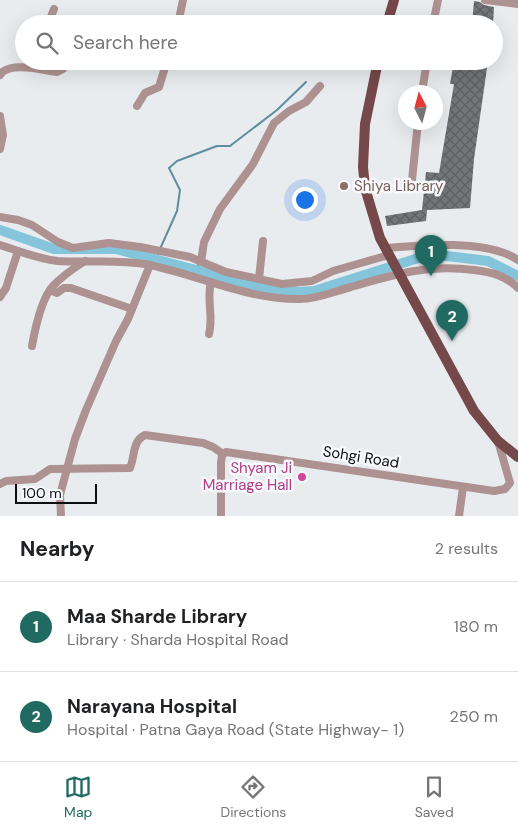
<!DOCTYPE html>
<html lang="en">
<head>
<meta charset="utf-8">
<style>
  :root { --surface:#fff; --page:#f2f2f2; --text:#202124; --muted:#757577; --line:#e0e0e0; --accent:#216a61 }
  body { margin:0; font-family:"DM Sans",sans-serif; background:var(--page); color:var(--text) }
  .compass { position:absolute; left:398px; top:85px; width:45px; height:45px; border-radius:50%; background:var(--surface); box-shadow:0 5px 20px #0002; rotate:354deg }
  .scale { position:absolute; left:15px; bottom:12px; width:82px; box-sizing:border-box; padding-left:5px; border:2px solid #0d0e0f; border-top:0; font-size:14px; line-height:18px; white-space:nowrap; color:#0d0e0f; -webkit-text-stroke:4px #f7f9fc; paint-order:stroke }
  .you { position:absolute; left:304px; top:199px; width:18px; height:18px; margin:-12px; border:4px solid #fff; border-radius:50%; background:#1a73e8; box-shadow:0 0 0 8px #1a73e833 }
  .badge { display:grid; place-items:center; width:32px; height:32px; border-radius:50%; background:var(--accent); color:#fff; font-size:16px; font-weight:700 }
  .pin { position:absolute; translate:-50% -41px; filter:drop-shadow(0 1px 2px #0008) }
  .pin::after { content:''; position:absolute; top:26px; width:18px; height:15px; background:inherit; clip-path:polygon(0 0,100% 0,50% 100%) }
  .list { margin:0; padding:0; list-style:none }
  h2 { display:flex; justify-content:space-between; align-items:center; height:65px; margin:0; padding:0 20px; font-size:21px }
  h2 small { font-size:16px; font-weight:400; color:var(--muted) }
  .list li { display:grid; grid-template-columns:32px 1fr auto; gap:15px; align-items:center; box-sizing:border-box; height:90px; padding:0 20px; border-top:1px solid var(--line) }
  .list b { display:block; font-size:19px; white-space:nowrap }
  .list p { margin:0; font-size:16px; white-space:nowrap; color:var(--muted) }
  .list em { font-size:16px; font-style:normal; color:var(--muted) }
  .icon { flex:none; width:28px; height:28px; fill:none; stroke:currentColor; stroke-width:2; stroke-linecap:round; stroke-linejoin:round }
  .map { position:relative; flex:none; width:518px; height:516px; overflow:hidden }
  .search { position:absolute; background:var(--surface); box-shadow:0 5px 20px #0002; left:15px; right:15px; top:15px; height:55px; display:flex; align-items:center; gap:12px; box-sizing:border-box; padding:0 18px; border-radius:28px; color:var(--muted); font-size:19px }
  .sheet { height:245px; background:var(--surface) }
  nav { display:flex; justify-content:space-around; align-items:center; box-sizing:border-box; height:70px; border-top:1px solid var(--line); background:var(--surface); font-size:14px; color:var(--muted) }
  nav a { display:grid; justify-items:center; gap:2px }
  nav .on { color:var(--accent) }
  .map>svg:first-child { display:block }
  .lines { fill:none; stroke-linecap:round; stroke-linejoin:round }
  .stream { stroke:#608e9e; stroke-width:2 }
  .river { stroke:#84c5db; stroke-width:10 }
  .building { fill:url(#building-cross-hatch) }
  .minor { stroke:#ad9291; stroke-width:8 }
  .major { stroke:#754849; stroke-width:10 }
  .education-dot { fill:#8d6e63; stroke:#f7f9fc; stroke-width:2 }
  .hotel-dot { fill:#d1479c; stroke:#f7f9fc; stroke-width:2 }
  .labels { text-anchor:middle; stroke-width:5; stroke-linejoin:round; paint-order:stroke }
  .education-label { font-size:15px; fill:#785e54; stroke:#f7f9fc; text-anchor:start }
  .street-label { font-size:15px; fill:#0d0e0f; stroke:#f7f9fc }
  .hotel-label { font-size:15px; fill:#b23c85; stroke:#f7f9fc; text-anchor:end }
</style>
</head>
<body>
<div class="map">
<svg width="518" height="516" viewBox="0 0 518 516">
  <defs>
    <pattern id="building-cross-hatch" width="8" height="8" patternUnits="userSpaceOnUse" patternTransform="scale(1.25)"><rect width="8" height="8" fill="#737678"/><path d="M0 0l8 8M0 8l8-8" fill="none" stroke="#5d5f61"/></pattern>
  </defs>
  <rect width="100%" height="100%" fill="#e9ecef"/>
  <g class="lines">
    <g class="stream">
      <path d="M160 249 177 211 180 190 169 168 177 161 217 146H230L277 110 306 82"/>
      <path d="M156 260 159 253"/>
      <path d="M196 271 198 264"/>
    </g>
    <path class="river" d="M0 230 54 249H116L264 288 298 292 314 291 431 254 488 261 518 276"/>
  </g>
  <g class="building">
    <path d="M474 1 480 2 484 5 494 7 493 24H472Z"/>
    <path d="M454 61H488L474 159 470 208 427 210 426 221 387 226 385 216 422 210 426 172 439 173 454 84H450Z"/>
  </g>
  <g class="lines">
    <g class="minor">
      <path d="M485 0 518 4"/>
      <path d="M48 24 54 9"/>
      <path d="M178 24 183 0"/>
      <path d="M433 24 438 0"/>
      <path d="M0 75C8 61 43 70 57 72L63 69 66 61"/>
      <path d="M422 92 427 61"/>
      <path d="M137 106 145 93 159 87 167 61"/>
      <path d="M0 116 3 135 0 149"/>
      <path d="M412 180 418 122"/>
      <path d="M0 217 18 220 32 225 58 242 73 248 109 243 140 247 190 257 226 272 282 284 312 281 333 271 389 255"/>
      <path d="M0 245C19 251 38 259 58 261 87 263 116 259 145 264 197 274 247 300 300 299 318 299 335 291 351 287 395 274 428 264 474 270 491 272 505 275 518 288"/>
      <path d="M385 248C420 245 488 239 518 260"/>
      <path d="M201 262 204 242 220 209 253 164 274 123 289 111 306 102 320 86"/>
      <path d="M259 279 263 241"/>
      <path d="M50 290 57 293 64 288H71L132 309"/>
      <path d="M0 297 6 288 18 251"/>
      <path d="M209 334C214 315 206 302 211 282"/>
      <path d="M32 346C35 329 42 298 53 286 62 276 74 268 85 261"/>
      <path d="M0 484 6 481 35 479 50 469 130 468C135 457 132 441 145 435L203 443 213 447 223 454"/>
      <path d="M61 516 60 495 75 439 86 410 116 341 128 319 150 265"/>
      <path d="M221 516V463L222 455 226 452 494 491 505 489 510 483 498 441"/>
      <path d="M459 516 463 487"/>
    </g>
    <g class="major">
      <path d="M387 24 394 0"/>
      <path d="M378 61 365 124 363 167 365 188 380 238 474 411 498 441 518 457"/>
    </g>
  </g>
  <circle class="education-dot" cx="344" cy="186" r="5"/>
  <circle class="hotel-dot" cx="302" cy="477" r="5"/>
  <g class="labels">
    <g class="education-label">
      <text x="354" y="191">Shiya Library</text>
    </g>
    <g class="street-label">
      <text transform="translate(361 457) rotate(9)" y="5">Sohgi Road</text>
    </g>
    <g class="hotel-label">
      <text x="292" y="473">Shyam Ji<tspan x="292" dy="17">Marriage Hall</tspan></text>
    </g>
  </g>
</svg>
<svg class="compass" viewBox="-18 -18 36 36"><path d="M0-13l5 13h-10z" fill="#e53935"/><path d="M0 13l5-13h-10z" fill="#757577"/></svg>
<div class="scale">100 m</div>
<div class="you"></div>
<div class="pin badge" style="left:431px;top:276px">1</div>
<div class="pin badge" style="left:452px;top:341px">2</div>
<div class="search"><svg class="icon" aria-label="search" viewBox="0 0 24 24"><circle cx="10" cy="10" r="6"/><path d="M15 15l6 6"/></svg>Search here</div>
</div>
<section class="sheet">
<h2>Nearby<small>2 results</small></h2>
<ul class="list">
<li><span class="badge">1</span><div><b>Maa Sharde Library</b><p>Library · Sharda Hospital Road</p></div><em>180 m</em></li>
<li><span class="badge">2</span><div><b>Narayana Hospital</b><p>Hospital · Patna Gaya Road (State Highway- 1)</p></div><em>250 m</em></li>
</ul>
</section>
<nav>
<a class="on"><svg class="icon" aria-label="map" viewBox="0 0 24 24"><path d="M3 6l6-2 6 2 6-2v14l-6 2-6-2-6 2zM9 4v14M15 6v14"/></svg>Map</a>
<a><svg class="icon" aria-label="directions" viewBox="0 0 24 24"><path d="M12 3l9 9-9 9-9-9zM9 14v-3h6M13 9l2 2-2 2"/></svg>Directions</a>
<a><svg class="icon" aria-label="saved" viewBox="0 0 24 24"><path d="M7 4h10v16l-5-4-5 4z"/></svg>Saved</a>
</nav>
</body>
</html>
